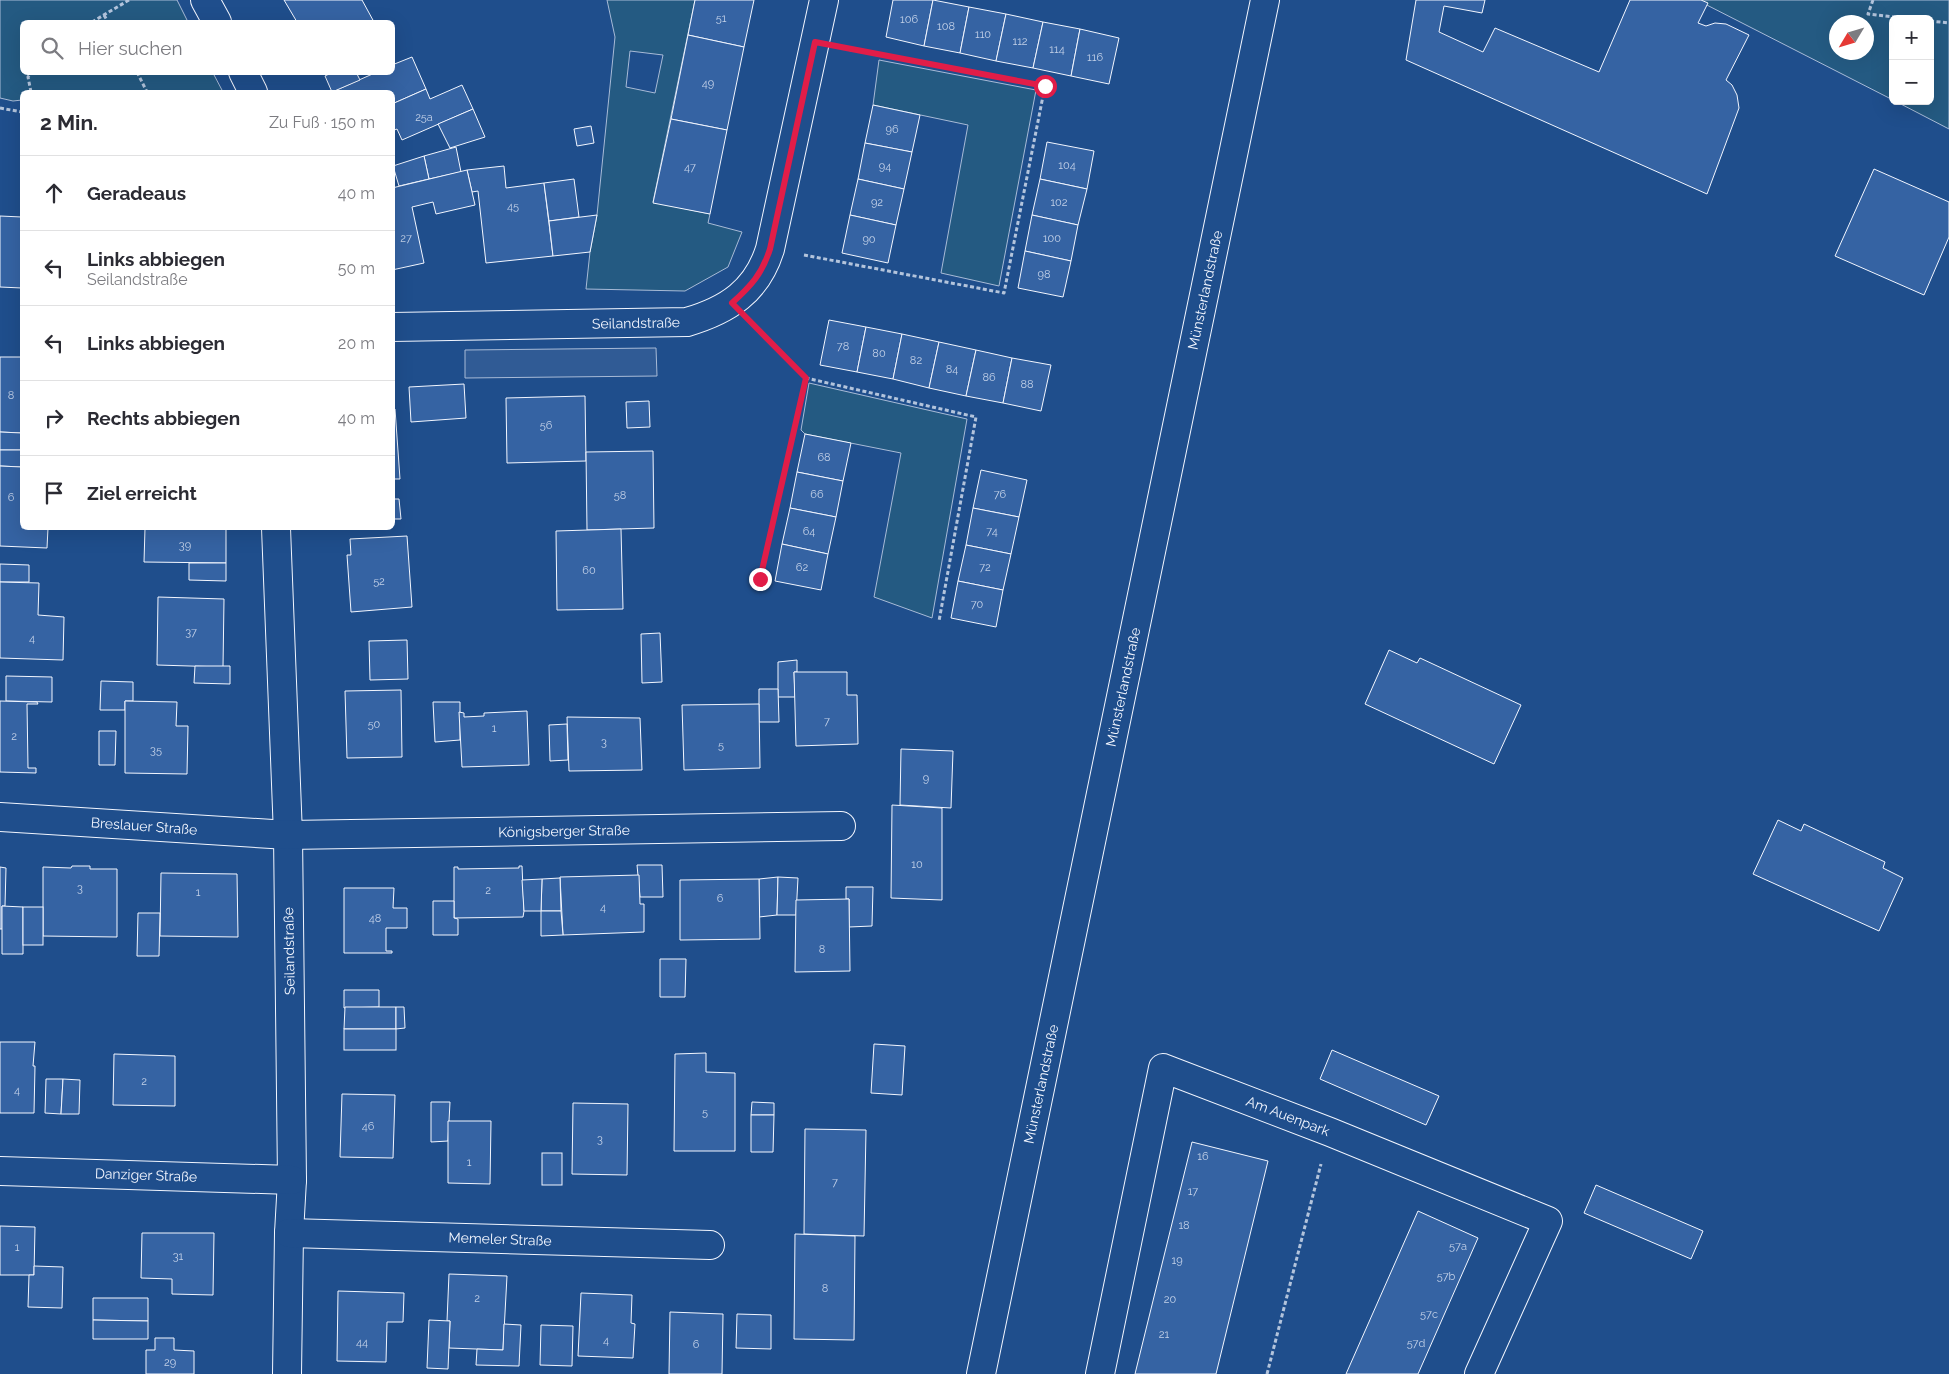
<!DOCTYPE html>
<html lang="de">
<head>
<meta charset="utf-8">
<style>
  :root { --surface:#fff; --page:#f7f7f7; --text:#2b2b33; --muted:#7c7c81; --line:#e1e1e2 }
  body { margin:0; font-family:Raleway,sans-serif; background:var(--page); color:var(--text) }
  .controls { position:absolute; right:15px; top:15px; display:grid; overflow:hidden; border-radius:8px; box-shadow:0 5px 20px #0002 }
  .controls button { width:45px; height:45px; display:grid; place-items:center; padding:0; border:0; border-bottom:1px solid var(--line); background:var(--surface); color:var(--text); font:25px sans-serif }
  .compass { position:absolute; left:1829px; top:15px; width:45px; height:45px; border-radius:50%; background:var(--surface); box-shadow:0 5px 20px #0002; rotate:232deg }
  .stop { position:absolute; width:15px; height:15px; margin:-11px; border:4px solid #e11d48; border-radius:50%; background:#fff }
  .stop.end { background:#e11d48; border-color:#fff; box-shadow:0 1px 5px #0008 }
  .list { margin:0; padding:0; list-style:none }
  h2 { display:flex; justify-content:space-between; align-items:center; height:65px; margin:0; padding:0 20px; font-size:21px }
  h2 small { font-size:16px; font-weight:400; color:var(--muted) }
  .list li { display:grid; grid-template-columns:32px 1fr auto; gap:15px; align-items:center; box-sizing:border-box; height:75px; padding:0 20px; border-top:1px solid var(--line) }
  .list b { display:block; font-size:19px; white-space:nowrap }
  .list p { margin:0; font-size:16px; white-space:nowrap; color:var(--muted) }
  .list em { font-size:16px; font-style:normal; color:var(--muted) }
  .icon { flex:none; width:28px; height:28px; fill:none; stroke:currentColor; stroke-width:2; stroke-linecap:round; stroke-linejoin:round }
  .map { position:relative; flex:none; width:1949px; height:1374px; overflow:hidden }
  .search { position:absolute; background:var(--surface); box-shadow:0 5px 20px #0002; left:20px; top:20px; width:375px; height:55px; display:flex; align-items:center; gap:12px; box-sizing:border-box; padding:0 18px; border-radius:8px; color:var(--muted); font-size:19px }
  .panel { position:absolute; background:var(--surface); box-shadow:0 5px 20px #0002; left:20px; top:90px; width:375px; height:440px; border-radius:8px }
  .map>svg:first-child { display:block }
  .green { fill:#245a82; stroke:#a8bbd7; fill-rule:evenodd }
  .parking { fill:#305b95; stroke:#a8bbd7 }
  .building { fill:#3563a3; stroke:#f2f6ff }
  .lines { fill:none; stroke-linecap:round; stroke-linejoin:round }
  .minor-casing { stroke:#f2f6ff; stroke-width:30 }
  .major-casing { stroke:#f2f6ff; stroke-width:30 }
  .path { stroke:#b3c4dc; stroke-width:3; stroke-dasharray:4 2.5; stroke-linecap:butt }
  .minor { stroke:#1f4e8c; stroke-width:28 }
  .major { stroke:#1f4e8c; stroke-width:28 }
  .route { stroke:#e11d48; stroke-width:6 }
  .labels { text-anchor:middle; stroke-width:4; stroke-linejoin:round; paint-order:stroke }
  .number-label { font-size:11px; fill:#c3d1e8 }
  .street-label { font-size:14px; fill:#f2f6ff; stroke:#1f4e8c }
</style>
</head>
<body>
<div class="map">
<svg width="1949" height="1374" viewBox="0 0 1949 1374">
  <rect width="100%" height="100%" fill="#1f4e8c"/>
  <g class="green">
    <path d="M0 0H177L188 22H22V72L213 73 223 92H22V100L13 101 0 98Z"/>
    <path d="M607 0H695L653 202 710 214 708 223 742 232 728 267 685 291 586 289 590 252 597 215 615 37ZM630 51 663 55 655 93 626 87Z"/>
    <path d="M1697 0H1949V129L1895 101H1930V19H1893V100ZM1836 22H1866V52H1836Z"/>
    <path d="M879 60 1036 90 999 286 941 273 968 125 873 105Z"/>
    <path d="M809 383 967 419 932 618 874 597 901 453 805 434 801 430Z"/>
  </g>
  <path class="parking" d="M656 348 657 376 465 378V350Z"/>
  <g class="building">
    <path d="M284 0H362L374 22H297Z"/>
    <path d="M695 0H754L744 47 688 35Z"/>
    <path d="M893 0H933L924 46 886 37Z"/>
    <path d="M933 0 969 7 960 53 924 46Z"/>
    <path d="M1416 0H1485L1482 13 1444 6 1439 32 1483 52 1495 28 1599 72 1630 0H1701L1708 3 1698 23 1706 26 1715 23 1726 24 1749 35 1726 80 1732 85 1737 95 1739 108 1707 194 1406 60Z"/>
    <path d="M969 7 1006 14 996 61 960 53Z"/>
    <path d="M1006 14 1043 22 1033 68 996 61Z"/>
    <path d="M1043 22 1080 29 1071 76 1033 68Z"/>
    <path d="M1080 29 1119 38 1109 84 1071 76Z"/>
    <path d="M688 35 744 47 727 130 671 119Z"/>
    <path d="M412 57 426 89 392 104V92H332L377 72H392V65Z"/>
    <path d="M333 72H356L360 80 332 92 325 76Z"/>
    <path d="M462 85 473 109 402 140 397 129 392 131V104L426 89 430 99Z"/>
    <path d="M873 105 920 115 912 152 865 143Z"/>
    <path d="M473 109 485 137 450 148 438 124Z"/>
    <path d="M671 119 727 130 710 214 653 203Z"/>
    <path d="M591 126 594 143 577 146 574 129Z"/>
    <path d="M1047 142 1094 151 1087 189 1040 179Z"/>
    <path d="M865 143 912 152 904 189 858 179Z"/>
    <path d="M456 147 461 172 429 179 424 156Z"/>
    <path d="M424 156 429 179 399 186 393 166Z"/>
    <path d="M504 166 506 188 544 183 553 256 486 263 478 191 472 192 467 170Z"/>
    <path d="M1874 169 1949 202V237L1924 295 1835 256Z"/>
    <path d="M467 170 475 205 436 214 433 202 412 207 424 263 392 270V188Z"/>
    <path d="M574 179 579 217 549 221 544 183Z"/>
    <path d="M858 179 904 189 896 225 850 215Z"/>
    <path d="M1040 179 1087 189 1078 225 1032 215Z"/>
    <path d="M597 215 590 252 553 256 549 221Z"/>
    <path d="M850 215 896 225 888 263 842 253Z"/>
    <path d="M1032 215 1078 225 1071 261 1025 251Z"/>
    <path d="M0 216 22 217V288L0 287Z"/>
    <path d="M1025 251 1071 261 1063 297 1018 288Z"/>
    <path d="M829 320 866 327 857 372 820 365Z"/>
    <path d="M866 327 902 334 893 379 857 372Z"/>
    <path d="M902 334 939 342 929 388 893 379Z"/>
    <path d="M939 342 976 350 966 396 929 388Z"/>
    <path d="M976 350 1012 358 1003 403 966 396Z"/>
    <path d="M0 357H22V433L0 432Z"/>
    <path d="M1012 358 1051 365 1041 411 1003 403Z"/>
    <path d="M464 384 466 418 411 422 409 387Z"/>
    <path d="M585 396 586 461 507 463 506 398Z"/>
    <path d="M649 401 650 427 627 428 626 402Z"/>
    <path d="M392 409H395L400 479H392Z"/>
    <path d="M0 432 22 433V450H0Z"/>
    <path d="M805 434 851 443 843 481 797 472Z"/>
    <path d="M0 450H22V467L0 466Z"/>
    <path d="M653 451 654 528 587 530 586 452Z"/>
    <path d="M0 466 22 467V528H48L47 548 0 546Z"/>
    <path d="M981 470 1027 480 1019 517 973 508Z"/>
    <path d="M797 472 843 481 836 517 790 508Z"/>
    <path d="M392 499H399L401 519H392Z"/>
    <path d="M790 508 836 517 828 554 782 544Z"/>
    <path d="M973 508 1019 517 1011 554 966 545Z"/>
    <path d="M145 528H226V563L144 562Z"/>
    <path d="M621 529 623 609 557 610 556 531Z"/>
    <path d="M407 536 412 607 351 612 347 555H351L350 539Z"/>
    <path d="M782 544 828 554 821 590 775 581Z"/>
    <path d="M966 545 1011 554 1003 590 958 581Z"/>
    <path d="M189 563H226V581L189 580Z"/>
    <path d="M0 564 29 565V582H0Z"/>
    <path d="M958 581 1003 590 996 627 951 618Z"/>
    <path d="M0 582 39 583 38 615 64 617 63 660 0 658Z"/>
    <path d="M158 597 224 599 223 667 157 665Z"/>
    <path d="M660 633 662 682 642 683 641 634Z"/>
    <path d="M407 640 408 679 370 680 369 641Z"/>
    <path d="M1389 650 1417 663 1420 658 1521 705 1494 764 1365 704Z"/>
    <path d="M797 660V672H794L795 697H778V662Z"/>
    <path d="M195 666H230V684L194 683Z"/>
    <path d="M794 672H847V695H857L858 744 796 746Z"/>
    <path d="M6 676 52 677V702L6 701Z"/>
    <path d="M101 681 133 682V701H125V710H100Z"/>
    <path d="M759 689H778L779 722H759Z"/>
    <path d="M401 690 402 757 347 758 345 691Z"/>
    <path d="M0 701 37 702 38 704H27L28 768H36V773L0 772Z"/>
    <path d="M125 701 177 702 176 726H188L187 774 125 773Z"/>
    <path d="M433 702H460V740L435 742Z"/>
    <path d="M759 704 760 768 684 770 682 705Z"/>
    <path d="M527 711 529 765 462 767 459 712 464 713V717L484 716V713Z"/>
    <path d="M567 717 640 718 642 770 569 771Z"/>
    <path d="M567 724 568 760 550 761 549 725Z"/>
    <path d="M99 731H116L115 765H99Z"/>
    <path d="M901 749 953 751 951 808 900 805Z"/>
    <path d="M892 805 942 808V900L891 898Z"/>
    <path d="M1778 820 1801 831 1804 824 1885 862 1883 868 1903 878 1879 931 1753 874Z"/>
    <path d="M637 865H662L663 897H640Z"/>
    <path d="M72 866H90V869H117V937L43 936V867L71 868Z"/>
    <path d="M519 866H522L524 911 523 917 454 918V867H458V869L519 868Z"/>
    <path d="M0 867 6 868 5 906H2V929H0Z"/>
    <path d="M161 873 237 874 238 937 160 936Z"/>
    <path d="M639 875 640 904H644V932L563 935 560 877Z"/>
    <path d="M778 877 777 915 759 917V879Z"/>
    <path d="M778 877 798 878 796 915H777Z"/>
    <path d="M560 878 561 911H541L542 879Z"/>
    <path d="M542 879 541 911H524L522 880Z"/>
    <path d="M759 879 760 939 680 940V880Z"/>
    <path d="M846 887H873L872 926 849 927V899H846Z"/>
    <path d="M344 888H394L393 908H407V928H386V951H392V953H344Z"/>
    <path d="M849 899 850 971 795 972 796 900Z"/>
    <path d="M433 901H454V918L458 919V935H433Z"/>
    <path d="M2 906 23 907V954H2Z"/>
    <rect x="23" y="907" width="20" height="38"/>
    <path d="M541 911H561L563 935 541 936Z"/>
    <path d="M138 913H160L159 956H137Z"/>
    <path d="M660 959H686L685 997H660Z"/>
    <path d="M344 990H379V1007L344 1008Z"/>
    <path d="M345 1007H396V1029H344Z"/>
    <path d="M396 1007H404L405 1028 396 1029Z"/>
    <rect x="344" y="1029" width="52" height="21"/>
    <path d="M0 1042H35L33 1066H35L34 1113H0Z"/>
    <path d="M874 1044 905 1046 902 1095 871 1093Z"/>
    <path d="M1332 1050 1439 1096 1426 1125 1320 1079Z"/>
    <path d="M706 1053V1072L735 1073V1151H674L675 1054Z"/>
    <path d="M114 1054 175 1056V1106L113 1105Z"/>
    <path d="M46 1079H63L61 1114 45 1113Z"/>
    <path d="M63 1079 80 1080 79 1114H61Z"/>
    <path d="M342 1094 395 1095 393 1158 340 1157Z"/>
    <path d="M431 1102H450L448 1141 431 1142Z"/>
    <path d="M752 1102 774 1103V1115H751Z"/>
    <path d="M573 1103 628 1104 627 1175 572 1174Z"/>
    <path d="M751 1115H774L773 1152H751Z"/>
    <path d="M448 1121H491L490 1184 448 1183Z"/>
    <path d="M805 1129 866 1130 864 1236 804 1234Z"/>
    <path d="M1192 1142 1268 1161 1216 1374H1135Z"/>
    <rect x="542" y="1153" width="20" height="32"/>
    <path d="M1596 1185 1703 1231 1691 1259 1584 1213Z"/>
    <path d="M1418 1211 1478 1238 1418 1374H1346Z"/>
    <path d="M0 1226 35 1227 34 1275H0Z"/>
    <path d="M142 1233H214L213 1295 172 1294V1279L141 1278Z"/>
    <path d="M795 1234 855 1236 854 1340 794 1339Z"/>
    <path d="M34 1266 63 1267 62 1308 28 1307 29 1275H34Z"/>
    <path d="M449 1274 507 1276 503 1350 449 1348 450 1321H447Z"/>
    <path d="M338 1291 404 1293 403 1322H387L386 1362 337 1361Z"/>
    <path d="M581 1293 632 1295 631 1323 635 1324 633 1358 578 1356Z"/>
    <path d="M93 1298H148V1321L93 1320Z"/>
    <path d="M670 1312 723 1314 722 1374H669Z"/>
    <path d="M737 1314 771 1315V1349L736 1348Z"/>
    <path d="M93 1320 148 1321V1339H93Z"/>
    <path d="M429 1320 450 1321 448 1369 427 1368Z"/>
    <path d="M504 1324 521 1325 519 1366 476 1365 477 1349 503 1350Z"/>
    <path d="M541 1325 573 1326 572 1366 540 1365Z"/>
    <path d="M155 1338H174V1350L194 1351V1374H146V1350H155Z"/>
  </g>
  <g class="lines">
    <defs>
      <g id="minor">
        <path d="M205 0 217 22"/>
        <path d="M243 72 253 92"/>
        <path d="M392 327 687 322C728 310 757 291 770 249L824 0"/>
        <path d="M276 528 288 835 292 1180 289 1233 287 1374"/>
        <path d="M0 817 288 835 841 826"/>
        <path d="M0 1171 292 1180"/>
        <path d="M289 1233 710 1245"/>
        <path d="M1100 1374 1163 1068 1330 1132 1548 1221 1479 1374"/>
      </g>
      <path id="major" d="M981 1374 1265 0"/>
    </defs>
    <use href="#minor" class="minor-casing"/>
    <use href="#major" class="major-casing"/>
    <g class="path">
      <path d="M1873 0 1868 14 1911 19"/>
      <path d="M104 15 108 22"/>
      <path d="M1930 21 1949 23"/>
      <path d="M92 22 129 0"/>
      <path d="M137 72 147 92"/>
      <path d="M31 92 28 77 32 72"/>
      <path d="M0 108 22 112"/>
      <path d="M804 255 1004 293 1045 86 847 49"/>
      <path d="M755 327 806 378 976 417 939 621"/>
      <path d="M760 579 806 378"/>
      <path d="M1267 1374 1321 1164"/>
    </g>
    <use href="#minor" class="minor"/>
    <use href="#major" class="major"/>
  </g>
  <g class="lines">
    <path class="route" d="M760 579 806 378 732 303C751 286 762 274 770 249L815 42 1045 86"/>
  </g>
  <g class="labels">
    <g class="number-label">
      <text x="721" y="22">51</text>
      <text x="909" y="23">106</text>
      <text x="946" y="30">108</text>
      <text x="983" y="38">110</text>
      <text x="1020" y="45">112</text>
      <text x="1057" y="53">114</text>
      <text x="1095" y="61">116</text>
      <text x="708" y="87">49</text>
      <text x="424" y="121">25a</text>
      <text x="892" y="133">96</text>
      <text x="1067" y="169">104</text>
      <text x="885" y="170">94</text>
      <text x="690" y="171">47</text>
      <text x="877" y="206">92</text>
      <text x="1059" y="206">102</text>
      <text x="513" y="210">45</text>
      <text x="406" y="242">27</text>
      <text x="1052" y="242">100</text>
      <text x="869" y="243">90</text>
      <text x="1044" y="278">98</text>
      <text x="843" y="350">78</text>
      <text x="879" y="357">80</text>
      <text x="916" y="364">82</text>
      <text x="952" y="373">84</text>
      <text x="989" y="381">86</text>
      <text x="1027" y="388">88</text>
      <text x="11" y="399">8</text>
      <text x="546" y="429">56</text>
      <text x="824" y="461">68</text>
      <text x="817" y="498">66</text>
      <text x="1000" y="498">76</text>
      <text x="620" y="499">58</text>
      <text x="11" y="501">6</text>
      <text x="809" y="535">64</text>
      <text x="992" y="535">74</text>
      <text x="185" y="549">39</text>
      <text x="802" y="571">62</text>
      <text x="985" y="571">72</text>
      <text x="589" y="574">60</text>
      <text x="379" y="585">52</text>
      <text x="977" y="608">70</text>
      <text x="191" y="636">37</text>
      <text x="32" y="642">4</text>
      <text x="827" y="725">7</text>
      <text x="374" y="728">50</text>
      <text x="494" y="732">1</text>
      <text x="14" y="740">2</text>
      <text x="604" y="746">3</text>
      <text x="721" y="749">5</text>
      <text x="156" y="754">35</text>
      <text x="926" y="782">9</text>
      <text x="917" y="868">10</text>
      <text x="80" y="892">3</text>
      <text x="488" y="894">2</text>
      <text x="198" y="896">1</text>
      <text x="720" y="902">6</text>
      <text x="603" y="911">4</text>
      <text x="375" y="922">48</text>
      <text x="822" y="953">8</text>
      <text x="144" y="1085">2</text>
      <text x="17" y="1094">4</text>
      <text x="705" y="1116">5</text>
      <text x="368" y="1130">46</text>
      <text x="600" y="1143">3</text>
      <text x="1203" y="1160">16</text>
      <text x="469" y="1166">1</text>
      <text x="835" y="1186">7</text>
      <text x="1193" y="1195">17</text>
      <text x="1184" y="1229">18</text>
      <text x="1458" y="1250">57a</text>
      <text x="17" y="1251">1</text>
      <text x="178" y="1260">31</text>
      <text x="1177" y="1264">19</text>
      <text x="1446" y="1280">57b</text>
      <text x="825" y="1292">8</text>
      <text x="477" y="1302">2</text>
      <text x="1170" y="1303">20</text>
      <text x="1429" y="1318">57c</text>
      <text x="1164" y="1338">21</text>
      <text x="606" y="1344">4</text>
      <text x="362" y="1346">44</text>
      <text x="1416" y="1347">57d</text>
      <text x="696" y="1348">6</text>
      <text x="170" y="1366">29</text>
    </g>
    <g class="street-label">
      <text transform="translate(1205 290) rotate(-78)" y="5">Münsterlandstraße</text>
      <text transform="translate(636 323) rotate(-1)" y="5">Seilandstraße</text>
      <text transform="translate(1123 687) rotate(-78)" y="5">Münsterlandstraße</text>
      <text transform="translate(144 826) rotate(4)" y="5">Breslauer Straße</text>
      <text transform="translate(564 831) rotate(-1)" y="5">Königsberger Straße</text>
      <text transform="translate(289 951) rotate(-91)" y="5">Seilandstraße</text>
      <text transform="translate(1041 1084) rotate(-78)" y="5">Münsterlandstraße</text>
      <text transform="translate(1288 1116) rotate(21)" y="5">Am Auenpark</text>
      <text transform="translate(146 1175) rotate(2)" y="5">Danziger Straße</text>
      <text transform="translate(500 1239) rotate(2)" y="5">Memeler Straße</text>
    </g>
  </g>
</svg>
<div class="controls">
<button>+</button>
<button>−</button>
</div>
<svg class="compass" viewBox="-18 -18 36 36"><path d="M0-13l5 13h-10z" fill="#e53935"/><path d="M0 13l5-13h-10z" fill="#7c7c81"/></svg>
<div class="stop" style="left:1045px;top:86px"></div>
<div class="stop end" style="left:760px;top:579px"></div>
<div class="search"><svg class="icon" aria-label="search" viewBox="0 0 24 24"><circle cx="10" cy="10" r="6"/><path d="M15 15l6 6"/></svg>Hier suchen</div>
<section class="panel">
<h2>2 Min.<small>Zu Fuß · 150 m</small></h2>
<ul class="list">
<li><svg class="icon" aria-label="ahead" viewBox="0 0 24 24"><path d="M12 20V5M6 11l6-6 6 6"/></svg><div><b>Geradeaus</b></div><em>40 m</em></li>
<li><svg class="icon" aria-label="left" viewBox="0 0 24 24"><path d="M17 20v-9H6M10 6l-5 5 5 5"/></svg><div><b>Links abbiegen</b><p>Seilandstraße</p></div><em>50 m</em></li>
<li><svg class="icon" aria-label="left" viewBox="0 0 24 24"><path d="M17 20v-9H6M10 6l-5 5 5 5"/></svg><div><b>Links abbiegen</b></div><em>20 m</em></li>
<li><svg class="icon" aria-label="right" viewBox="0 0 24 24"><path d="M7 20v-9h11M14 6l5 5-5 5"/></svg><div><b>Rechts abbiegen</b></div><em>40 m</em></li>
<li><svg class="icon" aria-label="arrive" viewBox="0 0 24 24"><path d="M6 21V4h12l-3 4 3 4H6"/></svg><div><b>Ziel erreicht</b></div></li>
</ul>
</section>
</div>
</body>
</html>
